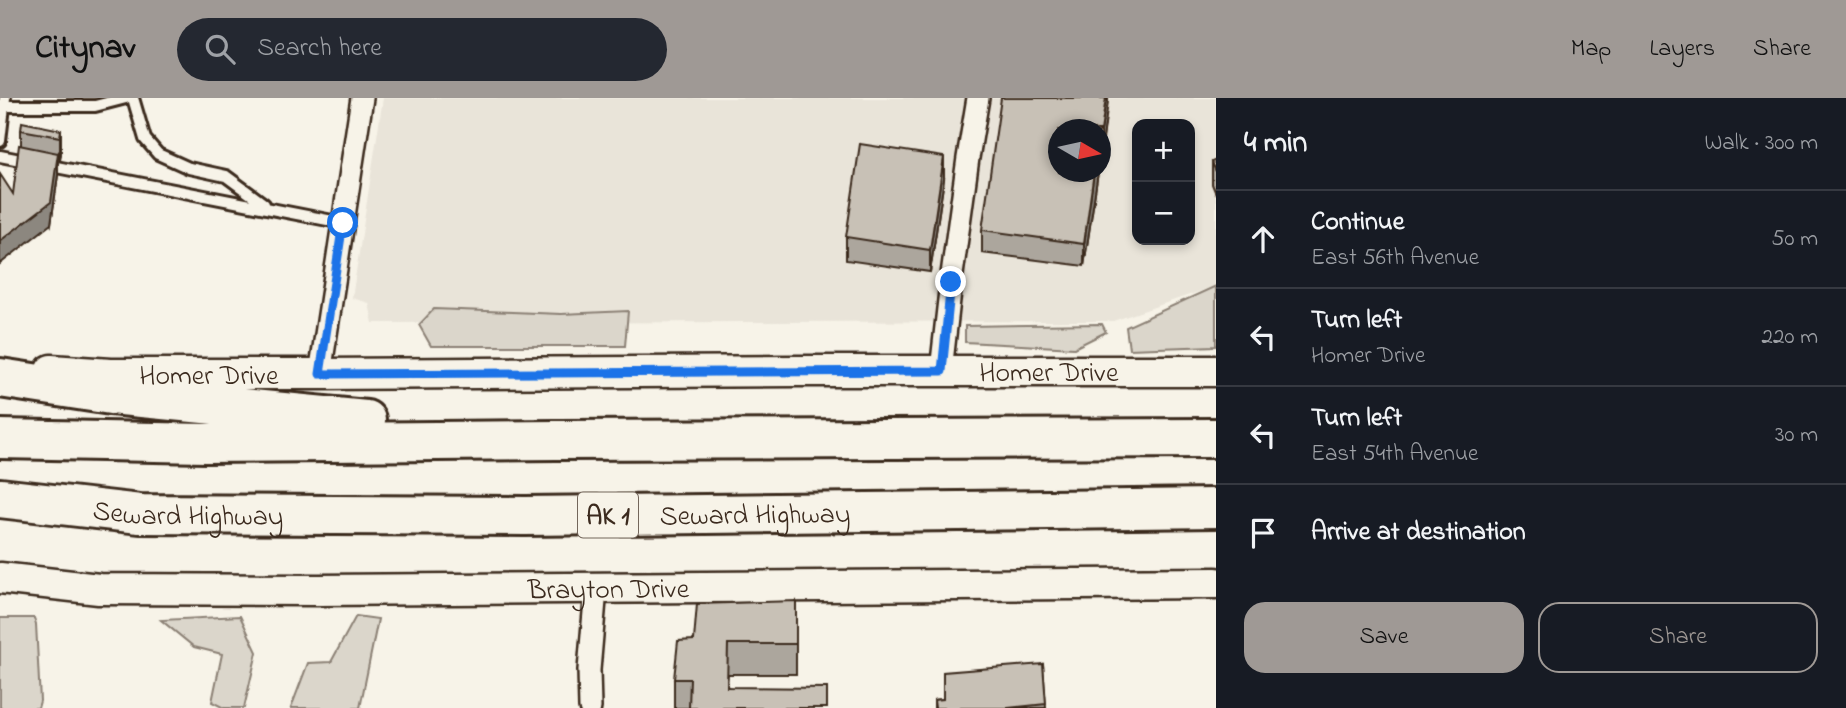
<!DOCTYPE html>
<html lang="en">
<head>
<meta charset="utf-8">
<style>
  :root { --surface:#171b24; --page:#242831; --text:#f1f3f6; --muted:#9ea1a6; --line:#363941; --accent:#9f9995 }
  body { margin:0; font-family:"Indie Flower",sans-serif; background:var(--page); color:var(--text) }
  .controls { position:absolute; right:21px; top:21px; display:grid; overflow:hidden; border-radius:14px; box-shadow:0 4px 10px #0003 }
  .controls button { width:63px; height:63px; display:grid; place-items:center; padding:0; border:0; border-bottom:2px solid var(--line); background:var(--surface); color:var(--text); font:35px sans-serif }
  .compass { position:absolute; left:1048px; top:21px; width:63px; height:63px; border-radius:50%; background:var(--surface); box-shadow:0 4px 10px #0003; rotate:99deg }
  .stop { position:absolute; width:21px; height:21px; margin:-16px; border:5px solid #1a73e8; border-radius:50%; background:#fff }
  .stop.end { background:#1a73e8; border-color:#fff; box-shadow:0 2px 7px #0008 }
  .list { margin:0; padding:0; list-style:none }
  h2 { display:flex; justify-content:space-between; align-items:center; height:91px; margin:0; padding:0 28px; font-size:30px }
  h2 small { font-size:23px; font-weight:400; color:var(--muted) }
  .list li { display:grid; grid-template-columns:46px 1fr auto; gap:21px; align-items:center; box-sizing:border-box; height:98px; padding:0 28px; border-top:2px solid var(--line) }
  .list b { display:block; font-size:26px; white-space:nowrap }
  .list p { margin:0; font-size:23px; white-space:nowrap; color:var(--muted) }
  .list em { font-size:23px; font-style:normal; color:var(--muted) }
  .actions { display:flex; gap:14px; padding:21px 28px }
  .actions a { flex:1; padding:16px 0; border:2px solid var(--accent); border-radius:21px; text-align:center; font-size:24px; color:var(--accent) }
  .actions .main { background:var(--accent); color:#111 }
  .icon { flex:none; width:38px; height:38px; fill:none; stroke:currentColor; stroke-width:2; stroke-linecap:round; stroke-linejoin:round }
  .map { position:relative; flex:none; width:1216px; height:610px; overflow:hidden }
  header { display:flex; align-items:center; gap:42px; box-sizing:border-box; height:98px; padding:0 35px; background:var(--accent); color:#111 }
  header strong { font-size:33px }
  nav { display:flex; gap:38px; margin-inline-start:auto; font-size:24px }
  .search { width:490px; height:63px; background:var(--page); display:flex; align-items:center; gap:18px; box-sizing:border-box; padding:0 24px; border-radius:38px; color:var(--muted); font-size:26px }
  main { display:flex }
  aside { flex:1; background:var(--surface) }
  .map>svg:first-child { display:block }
  .built { fill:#e9e4d9; fill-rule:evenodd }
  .green { fill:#dbd6cb; stroke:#8b8074; stroke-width:2 }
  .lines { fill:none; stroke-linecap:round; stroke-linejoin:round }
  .service-casing { stroke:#3b2a1e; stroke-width:16 }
  .minor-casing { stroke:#3b2a1e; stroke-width:26 }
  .secondary-casing { stroke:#3b2a1e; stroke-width:35 }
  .motorway-casing { stroke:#3b2a1e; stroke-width:44 }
  .service { stroke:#f7f3e8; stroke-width:10 }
  .minor { stroke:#f7f3e8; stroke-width:21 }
  .secondary { stroke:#f7f3e8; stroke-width:30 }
  .motorway { stroke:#f7f3e8; stroke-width:38 }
  .wall { fill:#aca69d; stroke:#3b2a1e; stroke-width:2 }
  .shaded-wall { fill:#8c877f; stroke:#3b2a1e; stroke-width:2 }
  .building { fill:#c8c1b6; stroke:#3b2a1e; stroke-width:2 }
  .route { stroke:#1a73e8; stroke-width:9 }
  .labels { text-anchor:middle; stroke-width:6; stroke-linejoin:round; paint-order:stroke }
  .shield { fill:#f7f3e8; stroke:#73665b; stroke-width:2 }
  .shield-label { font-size:26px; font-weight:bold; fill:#3b2a1e }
  .street-label { font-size:28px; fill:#3b2a1e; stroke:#f7f3e8 }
</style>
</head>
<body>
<header>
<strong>Citynav</strong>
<div class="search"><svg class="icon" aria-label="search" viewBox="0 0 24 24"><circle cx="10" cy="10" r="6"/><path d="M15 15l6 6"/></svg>Search here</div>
<nav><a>Map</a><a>Layers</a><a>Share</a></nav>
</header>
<main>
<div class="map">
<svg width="1216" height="610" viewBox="0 0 1216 610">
  <rect width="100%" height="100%" fill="#f7f3e8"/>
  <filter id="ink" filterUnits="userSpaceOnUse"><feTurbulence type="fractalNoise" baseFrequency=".0143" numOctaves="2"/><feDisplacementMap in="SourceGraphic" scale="14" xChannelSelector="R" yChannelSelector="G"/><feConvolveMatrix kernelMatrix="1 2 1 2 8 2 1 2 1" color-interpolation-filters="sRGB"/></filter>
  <g filter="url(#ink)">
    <path class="built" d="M383 0H1216V188L1113 223 373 225 369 205 352 200ZM1137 26H1190V142H1137ZM1058 32H1100V74H1058Z"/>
    <g class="green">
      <path d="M1216 188V248L1129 251 1126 229Z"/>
      <path d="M434 211 561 216 628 213 625 248H431L419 227Z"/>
      <path d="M1102 226 1106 234 1074 250 965 244V228Z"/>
      <path d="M240 518 257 554 244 610H224L212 604 222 556 194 549 161 522Z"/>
      <path d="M356 518 378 521 360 610H291L308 565 331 564Z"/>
      <path d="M0 520H34L36 526 40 603 38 610H0Z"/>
    </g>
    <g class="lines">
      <defs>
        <g id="service">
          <path d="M133 0 145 41 158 56 189 70 226 78 264 106"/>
          <path d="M0 8H95L126 0"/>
          <path d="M0 43 5 0"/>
          <path d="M0 58 343 125"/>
        </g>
        <g id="minor">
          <path d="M941 273 951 184 968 60 978 0"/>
          <path d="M320 276 362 0"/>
          <path d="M590 610 589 572 596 491"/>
        </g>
        <g id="secondary">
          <path id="s1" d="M51 272 111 276H320L797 273H1216"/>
          <path id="s2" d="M0 480 99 491 318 492 1216 485"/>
        </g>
        <g id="motorway">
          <path d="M0 280 111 297 366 322"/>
          <path d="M0 341 206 345 556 342 1216 340"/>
          <path id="s3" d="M0 400 140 416 525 418 1216 410"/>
        </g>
      </defs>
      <use href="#service" class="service-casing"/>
      <use href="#minor" class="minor-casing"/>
      <use href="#secondary" class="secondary-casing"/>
      <use href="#motorway" class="motorway-casing"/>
      <use href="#service" class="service"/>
      <use href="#minor" class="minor"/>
      <use href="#secondary" class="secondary"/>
      <use href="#motorway" class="motorway"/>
    </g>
    <g class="wall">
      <path d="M1108 0 1101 56V32L1059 74H1098L1084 168 982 155V132Z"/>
      <path d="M21 32H61V55L60 62 58 61V77L51 126 21 48Z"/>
      <path d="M1216 62V96L1212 86V64Z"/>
      <path d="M944 81 930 174 846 162V139Z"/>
      <path d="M796 503V576H728L727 589 827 610H674V581L694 542Z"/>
      <path d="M1043 566 1046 610H934V602L943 601Z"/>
    </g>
    <g class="shaded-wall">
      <path d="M1106 0H1108V3L1101 56V33Z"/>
      <path d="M61 32V55L60 62V39Z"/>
      <path d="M58 55V77L51 126 0 166V143Z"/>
      <path d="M944 59V81L930 174V152Z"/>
      <path d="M1094 74H1098L1084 168V146Z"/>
    </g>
    <g class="building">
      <path d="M1001 0H1106L1101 33V32H1059V74H1094L1084 146 982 132Z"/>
      <path d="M22 24 61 32 60 39 21 32Z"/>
      <path d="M860 46 944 59 930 152 846 139Z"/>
      <path d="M19 47 58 55 51 104 0 143V76L13 96Z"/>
      <path d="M1216 62V74L1212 64Z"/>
      <path d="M796 503V546H728L727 589 827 590V610H689L690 581H674L678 543 694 542 697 506Z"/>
      <path d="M1043 566 1046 606 1008 610H935L934 602 943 601V574Z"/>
    </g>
  </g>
  <g class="lines" filter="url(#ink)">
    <path class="route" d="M343 125 320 276 942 273 951 184"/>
  </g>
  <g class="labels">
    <rect class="shield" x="578" y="394.5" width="60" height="45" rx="5"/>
    <g class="shield-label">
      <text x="608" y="426">AK 1</text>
    </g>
    <g class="street-label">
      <text dy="10" stroke="none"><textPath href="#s1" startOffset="998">Homer Drive</textPath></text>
      <text dy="10" stroke="none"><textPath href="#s1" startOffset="158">Homer Drive</textPath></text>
      <text dy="10" stroke="none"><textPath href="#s3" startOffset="189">Seward Highway</textPath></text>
      <text dy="10" stroke="none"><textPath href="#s3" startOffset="756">Seward Highway</textPath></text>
      <text dy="10" stroke="none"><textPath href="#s2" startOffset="609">Brayton Drive</textPath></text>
    </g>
  </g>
</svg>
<div class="controls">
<button>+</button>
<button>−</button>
</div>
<svg class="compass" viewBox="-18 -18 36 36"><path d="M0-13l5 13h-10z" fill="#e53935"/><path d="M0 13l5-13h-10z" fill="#9ea1a6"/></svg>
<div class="stop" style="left:343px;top:125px"></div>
<div class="stop end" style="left:951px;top:184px"></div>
</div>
<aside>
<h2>4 min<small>Walk · 300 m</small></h2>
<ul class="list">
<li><svg class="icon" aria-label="ahead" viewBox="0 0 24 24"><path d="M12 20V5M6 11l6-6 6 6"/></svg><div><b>Continue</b><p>East 56th Avenue</p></div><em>50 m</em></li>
<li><svg class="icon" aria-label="left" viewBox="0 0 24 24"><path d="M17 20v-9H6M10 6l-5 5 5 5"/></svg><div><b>Turn left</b><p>Homer Drive</p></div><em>220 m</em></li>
<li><svg class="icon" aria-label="left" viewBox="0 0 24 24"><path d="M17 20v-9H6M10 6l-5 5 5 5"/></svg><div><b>Turn left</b><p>East 54th Avenue</p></div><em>30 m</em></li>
<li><svg class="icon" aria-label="arrive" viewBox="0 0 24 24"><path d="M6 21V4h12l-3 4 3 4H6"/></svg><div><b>Arrive at destination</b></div></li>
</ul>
<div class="actions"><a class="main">Save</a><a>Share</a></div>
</aside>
</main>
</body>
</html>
